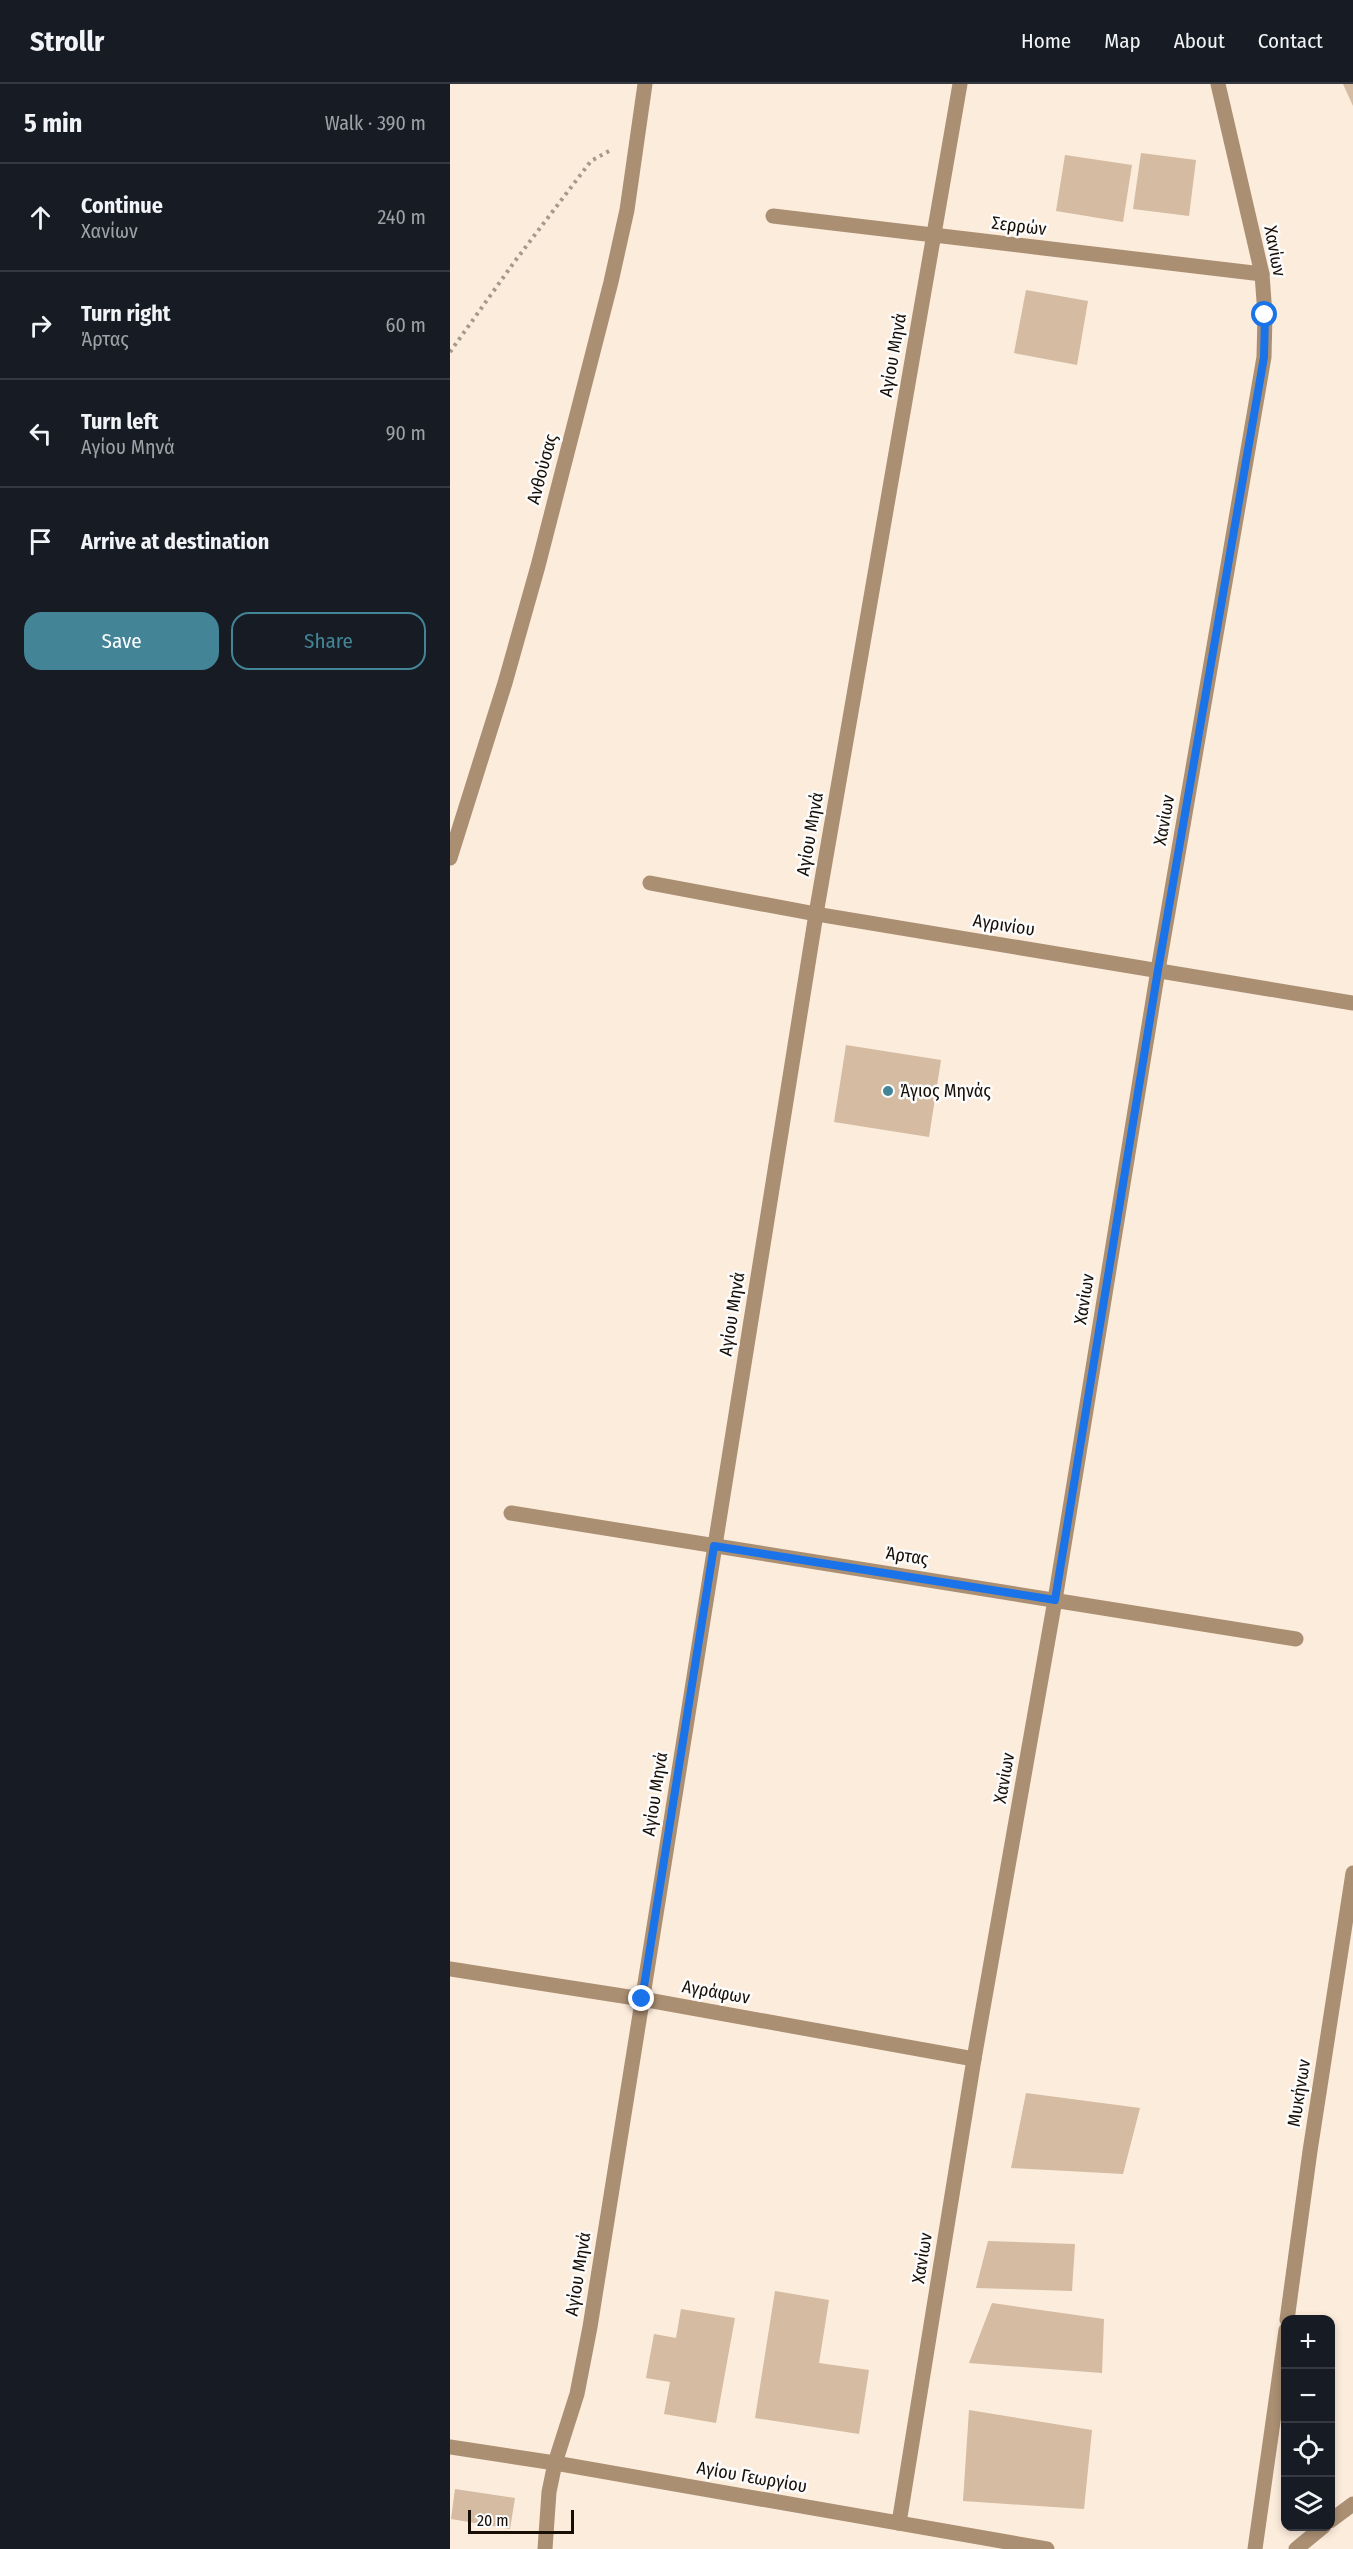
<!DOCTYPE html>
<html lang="en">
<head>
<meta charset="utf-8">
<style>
  :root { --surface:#171b24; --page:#242831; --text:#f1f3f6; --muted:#9ea1a6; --line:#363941; --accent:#438597 }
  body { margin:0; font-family:"Fira Sans Condensed",sans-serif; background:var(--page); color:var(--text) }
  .controls { position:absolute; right:18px; bottom:18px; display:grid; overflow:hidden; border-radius:12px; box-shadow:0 3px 9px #0003 }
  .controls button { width:54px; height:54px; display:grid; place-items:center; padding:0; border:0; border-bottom:2px solid var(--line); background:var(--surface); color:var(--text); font:30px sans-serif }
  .scale { position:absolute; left:18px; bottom:15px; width:106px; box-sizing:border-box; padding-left:6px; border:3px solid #170e06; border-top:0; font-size:16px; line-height:21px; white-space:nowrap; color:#170e06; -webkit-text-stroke:4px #fcfcfc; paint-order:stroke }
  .stop { position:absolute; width:18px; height:18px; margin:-14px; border:4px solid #1a73e8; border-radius:50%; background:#fff }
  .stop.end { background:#1a73e8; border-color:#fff; box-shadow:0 2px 6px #0008 }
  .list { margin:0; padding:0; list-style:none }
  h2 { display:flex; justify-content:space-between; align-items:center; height:78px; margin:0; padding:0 24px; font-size:26px }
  h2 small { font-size:20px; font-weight:400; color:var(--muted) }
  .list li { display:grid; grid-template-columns:39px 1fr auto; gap:18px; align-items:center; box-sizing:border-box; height:108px; padding:0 24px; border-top:2px solid var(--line) }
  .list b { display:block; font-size:22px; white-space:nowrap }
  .list p { margin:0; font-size:20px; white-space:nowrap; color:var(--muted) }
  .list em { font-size:20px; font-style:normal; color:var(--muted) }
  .actions { display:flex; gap:12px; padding:18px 24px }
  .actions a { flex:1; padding:14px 0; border:2px solid var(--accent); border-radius:18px; text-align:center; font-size:21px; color:var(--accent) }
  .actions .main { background:var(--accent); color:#fff }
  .icon { flex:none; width:33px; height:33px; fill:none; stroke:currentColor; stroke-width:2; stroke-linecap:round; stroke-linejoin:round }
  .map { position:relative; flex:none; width:903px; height:2465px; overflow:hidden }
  header { display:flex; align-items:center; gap:36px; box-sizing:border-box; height:84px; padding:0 30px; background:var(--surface); border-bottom:2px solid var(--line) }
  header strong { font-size:28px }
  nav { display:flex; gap:33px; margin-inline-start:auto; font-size:21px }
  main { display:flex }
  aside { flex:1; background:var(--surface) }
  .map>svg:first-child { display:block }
  .building { fill:#d4bba1 }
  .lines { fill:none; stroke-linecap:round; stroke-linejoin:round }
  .path { stroke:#a6988b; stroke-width:4; stroke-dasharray:3 4.5; stroke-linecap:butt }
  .minor { stroke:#ab8f73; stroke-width:15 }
  .route { stroke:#1a73e8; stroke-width:8 }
  .poi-dot { fill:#438597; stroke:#fcfcfc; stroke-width:2 }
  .labels { text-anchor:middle; stroke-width:5; stroke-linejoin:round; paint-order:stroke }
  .street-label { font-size:18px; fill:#170e06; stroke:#fcfcfc }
  .poi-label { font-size:18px; fill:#170e06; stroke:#fcfcfc; text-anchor:start }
</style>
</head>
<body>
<header>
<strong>Strollr</strong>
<nav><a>Home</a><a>Map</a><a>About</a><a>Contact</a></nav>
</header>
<main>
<aside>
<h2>5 min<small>Walk · 390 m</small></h2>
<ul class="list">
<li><svg class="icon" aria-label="ahead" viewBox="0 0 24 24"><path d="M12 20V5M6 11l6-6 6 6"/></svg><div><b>Continue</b><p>Χανίων</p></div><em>240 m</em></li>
<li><svg class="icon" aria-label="right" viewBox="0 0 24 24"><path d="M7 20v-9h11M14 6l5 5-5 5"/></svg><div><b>Turn right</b><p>Άρτας</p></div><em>60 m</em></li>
<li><svg class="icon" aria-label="left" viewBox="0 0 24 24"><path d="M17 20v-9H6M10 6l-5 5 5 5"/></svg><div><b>Turn left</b><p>Αγίου Μηνά</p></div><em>90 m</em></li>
<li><svg class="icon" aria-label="arrive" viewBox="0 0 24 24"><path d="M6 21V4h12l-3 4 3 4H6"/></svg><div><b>Arrive at destination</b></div></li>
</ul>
<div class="actions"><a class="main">Save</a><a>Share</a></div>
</aside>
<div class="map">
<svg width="903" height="2465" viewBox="0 0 903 2465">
  <rect width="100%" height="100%" fill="#fcecdc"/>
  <g class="building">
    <path d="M893 0H903V22Z"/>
    <path d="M691 69 746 76 739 132 683 125Z"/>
    <path d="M615 71 682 81 673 138 606 127Z"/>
    <path d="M576 206 638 217 627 281 564 269Z"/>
    <path d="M396 961 491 976 479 1053 384 1038Z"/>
    <path d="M576 2009 690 2024 673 2090 561 2084Z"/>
    <path d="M538 2157 625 2160 622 2207 526 2204Z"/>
    <path d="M325 2207 379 2216 369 2279 419 2286 409 2350 305 2334Z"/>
    <path d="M542 2219 654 2235 652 2289 519 2279Z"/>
    <path d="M231 2225 285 2234 266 2339 214 2330 220 2298 196 2294 204 2250 226 2254Z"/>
    <path d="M519 2326 642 2346 634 2425 513 2417Z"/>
    <path d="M5 2405 65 2414 60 2445 1 2435Z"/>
  </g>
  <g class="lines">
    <path class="path" d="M0 268 65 177 141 77 159 67"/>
    <g class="minor">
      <path d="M323 132 812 190"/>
      <path d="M0 774 55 599 88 482 161 198 177 126 195 0"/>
      <path d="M200 799 366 830 903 919"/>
      <path d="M61 1429 846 1555"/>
      <path d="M0 1885 192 1915 524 1975"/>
      <path d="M837 2236 860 2067 903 1789"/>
      <path d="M0 2363 105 2379 597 2465"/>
      <path d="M880 2437 903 2420"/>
      <path d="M449 2439 524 1975 605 1516 708 886 814 273 815 231 812 190 768 0"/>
      <path d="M95 2465 99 2408 105 2379 127 2310 140 2243 366 830 510 0"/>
      <path d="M805 2465 836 2246"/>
      <path d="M846 2465 874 2442"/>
    </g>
  </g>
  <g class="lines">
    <path class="route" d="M192 1915 264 1462 605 1516 708 886 814 273 815 231"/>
  </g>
  <circle class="poi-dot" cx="438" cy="1007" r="6"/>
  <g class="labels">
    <g class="street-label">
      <text transform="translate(569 142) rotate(7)" y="6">Σερρών</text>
      <text transform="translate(825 167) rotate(79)" y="6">Χανίων</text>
      <text transform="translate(443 271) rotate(-80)" y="6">Αγίου Μηνά</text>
      <text transform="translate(92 385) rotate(-75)" y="6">Ανθούσας</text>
      <text transform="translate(714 736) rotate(-80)" y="6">Χανίων</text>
      <text transform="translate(360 750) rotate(-80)" y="6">Αγίου Μηνά</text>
      <text transform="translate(554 841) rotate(9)" y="6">Αγρινίου</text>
      <text transform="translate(634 1215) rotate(-81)" y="6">Χανίων</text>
      <text transform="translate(282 1230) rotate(-81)" y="6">Αγίου Μηνά</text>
      <text transform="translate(457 1472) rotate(9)" y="6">Άρτας</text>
      <text transform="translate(554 1694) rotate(-80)" y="6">Χανίων</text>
      <text transform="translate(205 1710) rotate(-81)" y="6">Αγίου Μηνά</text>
      <text transform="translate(266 1908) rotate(10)" y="6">Αγράφων</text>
      <text transform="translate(849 2009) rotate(-81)" y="6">Μυκήνων</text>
      <text transform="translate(472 2174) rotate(-81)" y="6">Χανίων</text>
      <text transform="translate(128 2190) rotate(-81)" y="6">Αγίου Μηνά</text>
      <text transform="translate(302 2393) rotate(10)" y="6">Αγίου Γεωργίου</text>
    </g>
    <g class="poi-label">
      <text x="450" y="1013">Άγιος Μηνάς</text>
    </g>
  </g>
</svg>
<div class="controls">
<button>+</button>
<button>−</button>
<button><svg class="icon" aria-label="locate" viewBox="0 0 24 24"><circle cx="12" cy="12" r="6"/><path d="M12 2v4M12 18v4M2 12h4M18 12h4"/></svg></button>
<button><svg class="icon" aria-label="layers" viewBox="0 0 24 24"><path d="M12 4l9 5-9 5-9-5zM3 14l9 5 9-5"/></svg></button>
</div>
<div class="scale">20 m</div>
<div class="stop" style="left:815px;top:231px"></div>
<div class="stop end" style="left:192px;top:1915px"></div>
</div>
</main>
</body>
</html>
